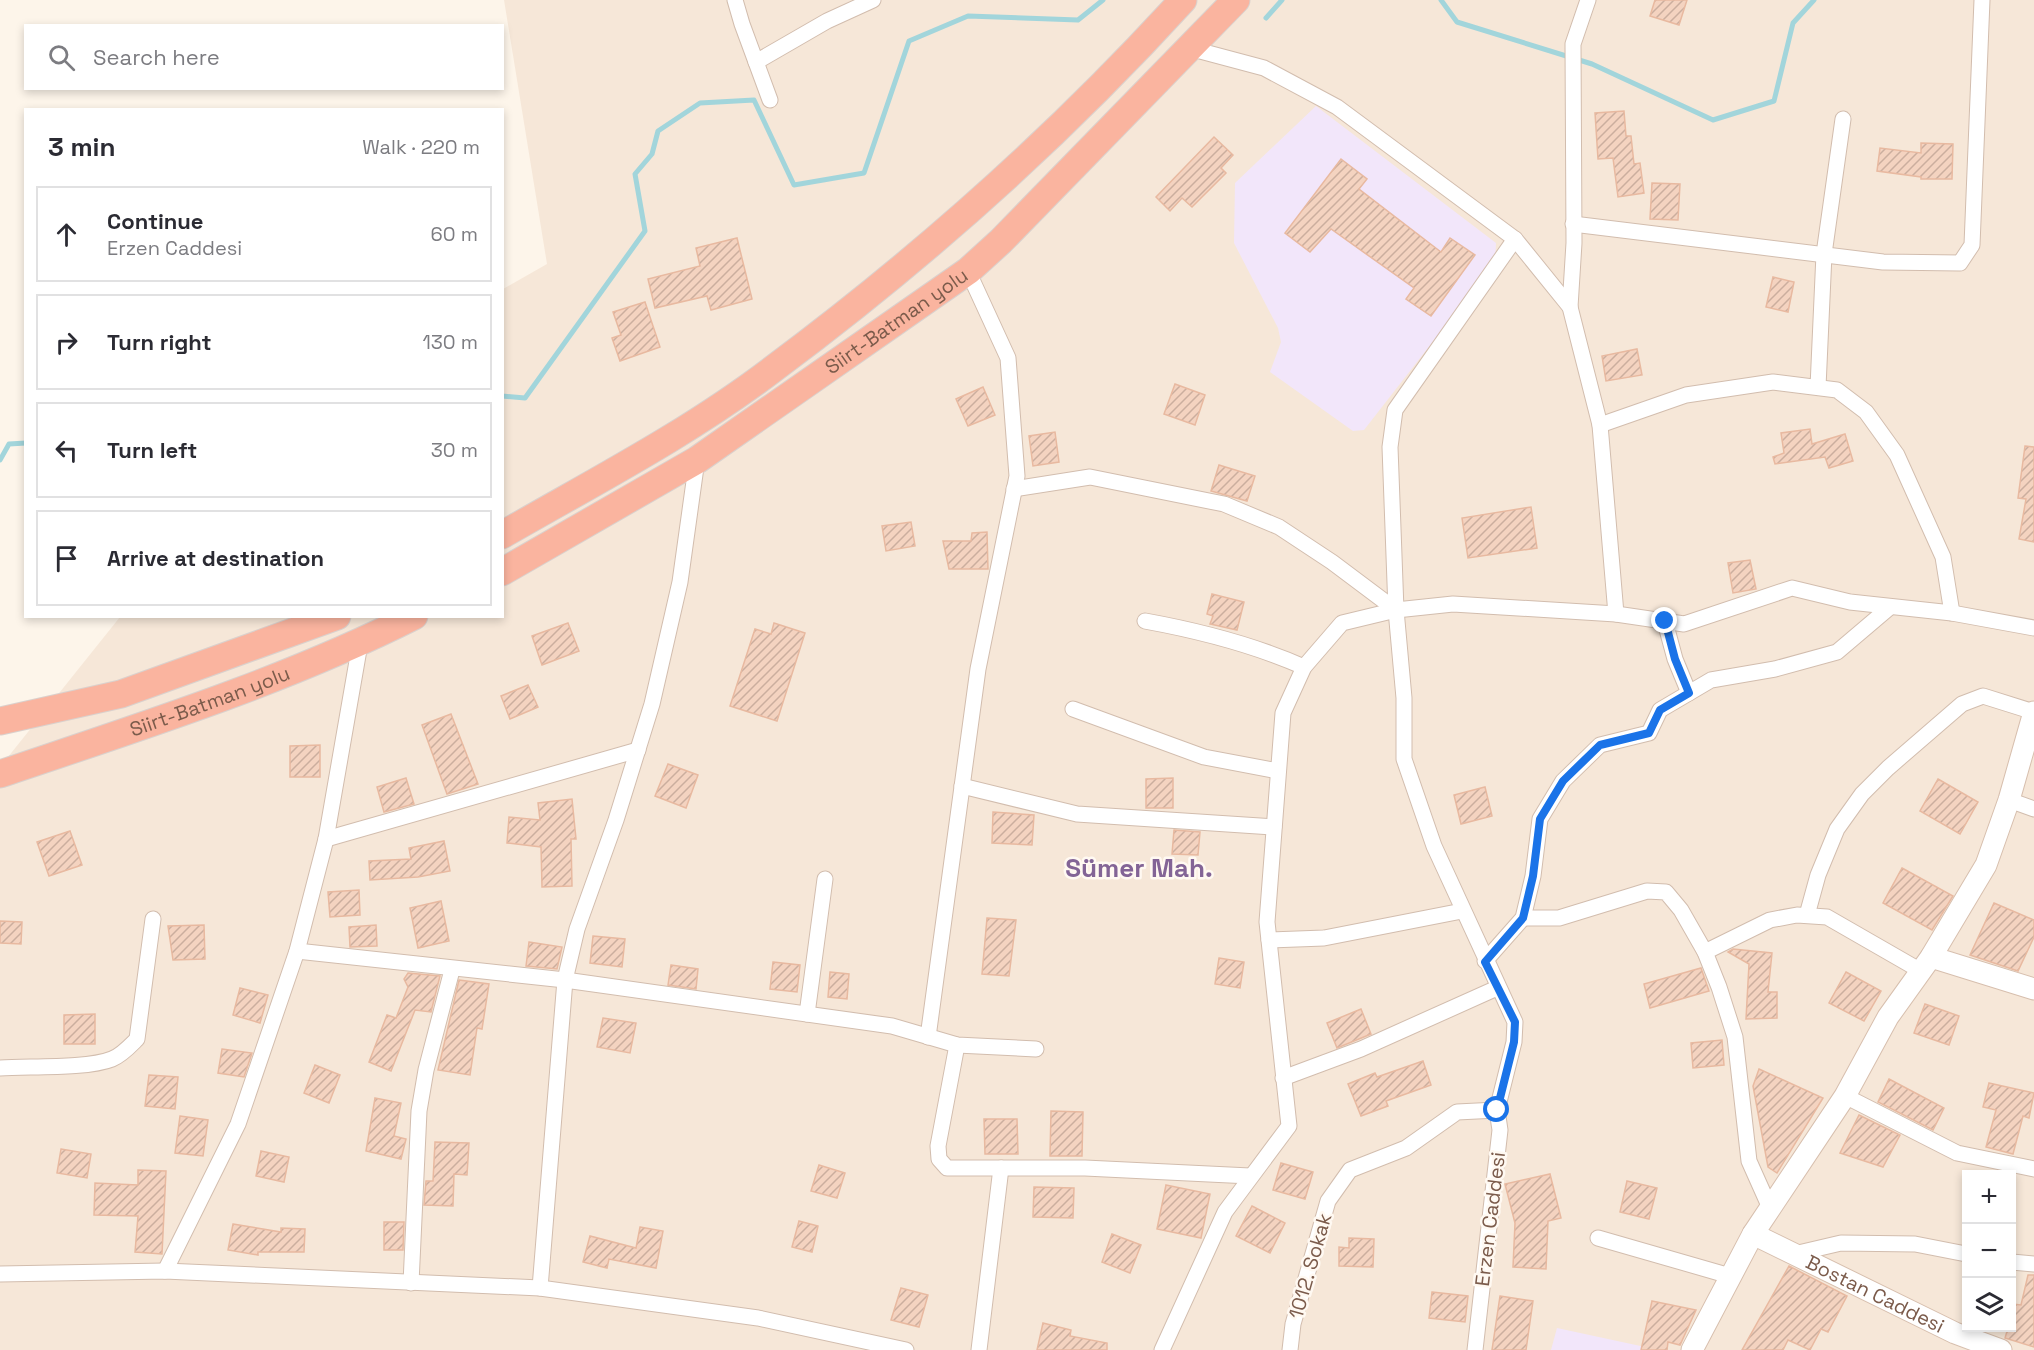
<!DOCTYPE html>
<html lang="en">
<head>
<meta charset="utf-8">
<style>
  :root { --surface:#fff; --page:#f7f7f7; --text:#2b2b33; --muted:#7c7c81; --line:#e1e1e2 }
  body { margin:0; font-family:"Space Grotesk",sans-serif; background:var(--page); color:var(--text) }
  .controls { position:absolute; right:18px; bottom:18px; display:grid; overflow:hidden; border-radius:0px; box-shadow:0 3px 9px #0003 }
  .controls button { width:54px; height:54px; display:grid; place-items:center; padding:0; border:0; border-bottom:2px solid var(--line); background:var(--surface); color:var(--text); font:30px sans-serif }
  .stop { position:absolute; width:18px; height:18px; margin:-14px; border:4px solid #1a73e8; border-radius:50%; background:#fff }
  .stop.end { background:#1a73e8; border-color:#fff; box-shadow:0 2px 6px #0008 }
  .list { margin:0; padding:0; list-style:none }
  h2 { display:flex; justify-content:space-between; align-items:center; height:78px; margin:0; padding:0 24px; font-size:26px }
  h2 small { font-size:20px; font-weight:400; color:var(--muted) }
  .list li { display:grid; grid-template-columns:39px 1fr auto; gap:18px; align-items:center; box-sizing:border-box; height:96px; margin:0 12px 12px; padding:0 12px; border:2px solid var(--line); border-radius:0px }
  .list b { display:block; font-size:22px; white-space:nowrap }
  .list p { margin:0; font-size:20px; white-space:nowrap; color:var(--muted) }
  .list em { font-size:20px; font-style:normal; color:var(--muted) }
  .icon { flex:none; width:33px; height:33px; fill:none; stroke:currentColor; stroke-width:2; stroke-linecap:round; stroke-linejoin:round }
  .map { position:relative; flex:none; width:2034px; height:1350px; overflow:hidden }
  .search { position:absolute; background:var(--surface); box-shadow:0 3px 9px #0003; left:24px; top:24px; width:480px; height:66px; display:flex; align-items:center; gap:15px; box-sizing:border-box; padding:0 21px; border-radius:0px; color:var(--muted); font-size:22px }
  .panel { position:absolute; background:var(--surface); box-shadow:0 3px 9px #0003; left:24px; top:108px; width:480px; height:510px; border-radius:0px }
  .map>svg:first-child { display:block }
  .residential { fill:#f6e7d8; fill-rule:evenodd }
  .education { fill:#f2e6fa }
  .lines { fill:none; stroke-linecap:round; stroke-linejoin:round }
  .stream { stroke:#a2d5db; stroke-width:5 }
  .building { fill:url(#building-hatch); stroke:#e8b9a0; stroke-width:1.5 }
  .street-casing { stroke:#d2bdae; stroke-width:17 }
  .secondary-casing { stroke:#d7bfae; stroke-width:23 }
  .highway-casing { stroke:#dad1cd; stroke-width:29 }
  .street { stroke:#fff; stroke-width:15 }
  .secondary { stroke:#fff; stroke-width:21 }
  .highway { stroke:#fab49f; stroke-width:27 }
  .route { stroke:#1a73e8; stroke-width:8 }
  .labels { text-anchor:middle; stroke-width:5; stroke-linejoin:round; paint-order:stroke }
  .street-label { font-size:20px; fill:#7b5b4b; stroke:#fff9f2 }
  .district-label { font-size:26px; font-weight:bold; fill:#836496; stroke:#fff9f2 }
</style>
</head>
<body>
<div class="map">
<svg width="2034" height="1350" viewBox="0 0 2034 1350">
  <defs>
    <pattern id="building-hatch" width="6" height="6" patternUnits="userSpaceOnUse" patternTransform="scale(1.5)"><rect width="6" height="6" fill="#f4d3c0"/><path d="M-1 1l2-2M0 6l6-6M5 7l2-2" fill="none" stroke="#cbae9e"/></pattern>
  </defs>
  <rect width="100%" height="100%" fill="#fdf5ea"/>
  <path class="residential" d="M504 0H2034V1350H0V767L120 617 502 616 503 289 547 264ZM1966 1174H2012V1328H1966Z"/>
  <g class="education">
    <path d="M1316 106 1496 243 1495 262 1364 430 1353 431 1270 372 1281 342 1278 328 1234 243 1235 183Z"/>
    <path d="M1557 1328 1659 1350H1551Z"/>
  </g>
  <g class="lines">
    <g class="stream">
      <path d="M1441 0 1457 22 1592 64 1713 120 1774 101 1793 23 1814 0"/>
      <path d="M1266 18 1282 0"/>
      <path d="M502 396 525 398 645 231 635 174 652 154 658 131 700 103 754 100 794 185 864 173 909 41 968 16 1078 20 1103 0"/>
      <path d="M0 460 9 444 26 443"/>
    </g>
  </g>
  <g class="building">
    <path d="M1655 0H1687L1679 25 1650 16Z"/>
    <path d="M1624 111 1626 136H1631L1634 164 1640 163 1644 193 1618 197 1613 158 1598 159 1595 113Z"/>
    <path d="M1214 137 1233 155 1221 168 1226 173 1192 207 1182 198 1170 211 1156 197Z"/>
    <path d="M1921 143 1953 144 1952 179H1921V177L1877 171 1880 148 1921 153Z"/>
    <path d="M1341 159 1367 179 1359 189 1441 252 1450 238 1475 255 1431 316 1406 299 1414 288 1331 229 1310 252 1285 233Z"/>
    <path d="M1652 183 1680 184 1678 220 1650 219Z"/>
    <path d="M737 238 752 299 711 310 707 296 655 308 648 279 700 266 696 248Z"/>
    <path d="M1773 277 1794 282 1788 312 1766 307Z"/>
    <path d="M645 302 660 347 620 361 612 338 621 335 613 312Z"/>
    <path d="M1637 349 1642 375 1606 381 1602 356Z"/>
    <path d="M1175 384 1205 395 1195 425 1164 414Z"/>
    <path d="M983 387 995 415 968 426 956 399Z"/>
    <path d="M1810 429 1812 444 1845 434 1853 461 1829 468 1825 457 1775 464 1773 457 1784 453 1781 433Z"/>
    <path d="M1055 432 1059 462 1033 466 1029 436Z"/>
    <path d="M2025 446 2034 447V542L2019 539 2026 499 2018 498Z"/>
    <path d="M1219 465 1255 476 1247 501 1211 491Z"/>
    <path d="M1531 507 1537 548 1468 558 1462 518Z"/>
    <path d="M911 522 915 546 886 551 882 526Z"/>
    <path d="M987 532 988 569H949L943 541H971L972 533Z"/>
    <path d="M1750 560 1756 589 1733 593 1728 563Z"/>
    <path d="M1212 594 1244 602 1237 630 1210 624 1213 616 1207 614Z"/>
    <path d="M568 623 579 651 542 665 532 636Z"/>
    <path d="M774 623 805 633 777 721 730 706 755 629 771 634Z"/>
    <path d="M528 685 538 707 510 719 501 696Z"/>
    <path d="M451 714 478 784 447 794 422 725Z"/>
    <path d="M320 745V777H290V746Z"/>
    <path d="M668 764 698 775 686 808 655 796Z"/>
    <path d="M406 778 414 804 384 812 377 787Z"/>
    <path d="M1173 778V808H1146V779Z"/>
    <path d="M1938 779 1978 802 1960 834 1920 811Z"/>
    <path d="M1485 787 1492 816 1461 824 1454 795Z"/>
    <path d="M572 799 576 839H571L572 886 542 887 541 847 507 843 509 817 540 820 538 803Z"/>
    <path d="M993 812 1034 815 1032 845 992 843Z"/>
    <path d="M1174 830 1200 832 1198 855 1172 854Z"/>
    <path d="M70 831 82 865 49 876 37 842Z"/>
    <path d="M444 841 450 871 418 877 370 880 369 861 411 859 409 848Z"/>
    <path d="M1902 868 1953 896 1932 930 1883 903Z"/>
    <path d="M359 890 360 915 330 917 328 892Z"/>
    <path d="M441 901 449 941 418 948 410 908Z"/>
    <path d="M1994 903 2034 920V937L2018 971 1970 955Z"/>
    <path d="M987 918 1016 920 1009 976 982 974Z"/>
    <path d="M0 921 22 922 21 944 0 943Z"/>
    <path d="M204 925 205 959 173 960 168 926Z"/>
    <path d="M376 925 377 946 350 947 349 927Z"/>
    <path d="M593 936 625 939 622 967 590 963Z"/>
    <path d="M529 942 562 947 557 969 526 966Z"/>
    <path d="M1733 949 1772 953 1768 992H1777V1018L1746 1019 1749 964 1728 952Z"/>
    <path d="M1219 958 1244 962 1240 988 1215 984Z"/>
    <path d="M773 962 800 965 797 992 770 989Z"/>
    <path d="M671 965 698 969 696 989 668 985Z"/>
    <path d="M1701 968 1709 991 1650 1008 1644 984Z"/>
    <path d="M830 972 849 974 847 999 828 997Z"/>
    <path d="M1846 972 1881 991 1864 1021 1829 1003Z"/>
    <path d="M408 973 440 976 431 1012 415 1010 391 1071 369 1062 387 1015 396 1018 408 987 404 979Z"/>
    <path d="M459 980 489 984 482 1029 477 1028 470 1075 438 1070Z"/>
    <path d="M240 988 268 995 260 1023 233 1015Z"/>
    <path d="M1925 1004 1959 1016 1949 1045 1914 1033Z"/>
    <path d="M1361 1009 1371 1034 1337 1048 1327 1023Z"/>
    <path d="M95 1014V1044H64V1015Z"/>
    <path d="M603 1018 636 1023 630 1053 597 1047Z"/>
    <path d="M1722 1040 1724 1065 1693 1068 1691 1043Z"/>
    <path d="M222 1049 252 1053 244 1077 218 1073Z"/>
    <path d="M1423 1061 1431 1085 1386 1101 1388 1106 1361 1116 1348 1084 1375 1073 1377 1077Z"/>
    <path d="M315 1065 340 1075 329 1103 304 1093Z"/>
    <path d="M1759 1069 1823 1098 1777 1173 1768 1167 1753 1086Z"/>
    <path d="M149 1075 178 1077 175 1109 145 1106Z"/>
    <path d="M1889 1079 1944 1108 1933 1130 1878 1102Z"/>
    <path d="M1989 1083 2034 1093 2029 1118 2023 1116 2013 1154 1986 1147 1996 1110 1983 1107Z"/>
    <path d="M375 1098 401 1103 394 1136 406 1139 401 1159 366 1151Z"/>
    <path d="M1051 1111 1083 1112 1082 1156H1050Z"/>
    <path d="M1859 1115 1900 1135 1883 1167 1840 1153Z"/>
    <path d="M180 1116 208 1120 203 1156 175 1153Z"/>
    <path d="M984 1119H1017L1018 1154H985Z"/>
    <path d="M435 1142 469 1143 467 1175 454 1174 453 1206 424 1205 426 1181H433Z"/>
    <path d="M61 1149 91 1154 87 1178 57 1173Z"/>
    <path d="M261 1151 289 1157 284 1182 256 1176Z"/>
    <path d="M1281 1163 1313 1172 1305 1199 1273 1190Z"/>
    <path d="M819 1165 845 1173 837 1198 811 1191Z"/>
    <path d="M138 1170 166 1171 162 1254 135 1252 138 1216 94 1215 95 1183 138 1185Z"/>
    <path d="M1550 1174 1561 1218 1548 1221 1546 1269 1513 1267 1515 1223 1505 1184Z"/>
    <path d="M1627 1181 1657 1188 1649 1219 1620 1212Z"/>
    <path d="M1166 1185 1210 1194 1201 1238 1157 1229Z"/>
    <path d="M1034 1187 1074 1188 1073 1218 1033 1217Z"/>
    <path d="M1252 1206 1285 1223 1270 1253 1236 1236Z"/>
    <path d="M799 1221 818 1226 812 1252 792 1247Z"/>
    <path d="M384 1222H404L403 1250H384Z"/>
    <path d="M233 1224 281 1232V1228L305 1229 304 1252H258V1255L228 1250Z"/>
    <path d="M640 1227 663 1231 656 1268 609 1259 607 1268 583 1262 590 1236 636 1248Z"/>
    <path d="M1112 1234 1141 1245 1130 1273 1102 1262Z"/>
    <path d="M1349 1238 1374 1239 1373 1267 1339 1266V1247L1349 1248Z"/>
    <path d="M1789 1266 1847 1296 1828 1332 1821 1329 1810 1350 1788 1340 1783 1350H1742Z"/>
    <path d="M2028 1275H2034V1347L2005 1338 2008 1328H2012L2013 1304 2021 1305Z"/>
    <path d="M901 1288 928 1295 919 1327 891 1320Z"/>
    <path d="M1432 1292 1468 1296 1465 1322 1429 1318Z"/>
    <path d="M1500 1296 1533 1301 1526 1350H1492Z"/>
    <path d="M1652 1301 1696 1310 1680 1345 1668 1342 1667 1350H1641Z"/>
    <path d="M1043 1323 1071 1330 1070 1336 1107 1343V1350H1037Z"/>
  </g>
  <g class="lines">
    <defs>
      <g id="street">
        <path d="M735 0 742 24 770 100"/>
        <path d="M1189 48 1264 68 1337 107 1515 239 1570 307 1600 425 1616 614"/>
        <path d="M756 62 827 21 873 0"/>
        <path d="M1573 224 1883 262 1960 263 1972 245 1982 0"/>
        <path d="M1570 307 1574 243 1573 44 1588 0"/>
        <path d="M1818 387 1824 254 1843 119"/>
        <path d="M1600 425 1686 395 1773 382 1837 390 1866 412 1897 455 1943 557 1952 613"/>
        <path d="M1014 489 1090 477 1224 504 1279 527 1332 562 1396 610"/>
        <path d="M1145 621C1200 631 1252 644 1304 667"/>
        <path d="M1665 622 1675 659 1689 693"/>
        <path d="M1073 709 1204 757 1278 771"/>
        <path d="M962 786 1077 814 1274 827"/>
        <path d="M2009 800 2034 809"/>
        <path d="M326 839 638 750"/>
        <path d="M1807 915 1818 875 1837 829 1862 794 1888 768 1962 704 1983 696 2034 712"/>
        <path d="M1523 918H1559L1647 891 1666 892 1681 910 1705 952 1719 987 1735 1037 1749 1161 1770 1208"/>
        <path d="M1269 940 1324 938 1462 911"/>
        <path d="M297 951 565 980 892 1026 957 1045 1036 1049"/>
        <path d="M1705 952 1770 920 1797 915 1827 917 1921 971"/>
        <path d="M1485 961 1523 918 1533 876 1540 819 1563 781 1600 745 1649 733 1660 710 1711 680 1775 669 1837 652 1890 607"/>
        <path d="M807 1014 825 879"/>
        <path d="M928 1037 978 669 1017 476 1008 358 968 271"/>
        <path d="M957 1045 938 1146 939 1159 947 1168H1085L1250 1176"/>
        <path d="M0 1068C29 1066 87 1069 112 1059 122 1055 130 1046 137 1039L153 919"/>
        <path d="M1283 1078 1361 1049 1497 988"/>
        <path d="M1845 1096 1957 1153 2034 1169"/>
        <path d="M1598 1238 1730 1276"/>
        <path d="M1794 1254 1841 1243 1915 1244 1966 1254"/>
        <path d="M2012 1262 2034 1264"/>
        <path d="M165 1271 238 1124 297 951 326 839 360 644"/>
        <path d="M0 1274 165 1271 540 1288 758 1318 906 1350"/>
        <path d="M411 1283 419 1111 426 1070 452 970"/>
        <path d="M540 1288 565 980 577 929 616 820 652 704 680 582 697 460"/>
        <path d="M979 1350 1001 1168"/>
        <path d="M1162 1350 1225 1212 1289 1126 1267 922 1283 713 1304 667 1342 623 1396 610 1453 604 1616 614 1684 624 1792 588 1850 602 1952 613 2034 628"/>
        <path d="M1290 1350 1293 1324 1328 1201 1350 1170 1406 1148 1457 1112 1497 1110"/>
        <path d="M1475 1350 1500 1130 1497 1110 1514 1042 1515 1022 1434 846 1404 759V698L1396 610 1390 447 1395 410 1515 239"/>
      </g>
      <g id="secondary">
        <path d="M1931 957 2034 989"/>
        <path id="s1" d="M1753 1234 1955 1333 2001 1350"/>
        <path d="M1692 1350 1753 1234 1845 1096 1888 1017 1931 957 1986 865 2009 800 2034 712"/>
      </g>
      <g id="highway">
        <path d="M502 535C594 482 689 433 773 369 921 259 1059 136 1183 0"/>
        <path id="s2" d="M502 572 697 460 968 271 1001 241 1236 0"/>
        <path d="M0 721 121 694 337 616"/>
        <path id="s3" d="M0 774C139 727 283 682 414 616"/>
      </g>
    </defs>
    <use href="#street" class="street-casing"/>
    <use href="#secondary" class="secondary-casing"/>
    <use href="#highway" class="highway-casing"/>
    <use href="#street" class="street"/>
    <use href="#secondary" class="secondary"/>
    <use href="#highway" class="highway"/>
  </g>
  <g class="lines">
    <path class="route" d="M1497 1110 1514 1042 1515 1022 1485 962 1523 918 1533 876 1540 819 1563 781 1600 745 1649 733 1660 710 1689 693 1675 659 1665 621"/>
  </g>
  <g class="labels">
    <g class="street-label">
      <text dy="7" stroke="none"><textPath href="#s2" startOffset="468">Siirt-Batman yolu</textPath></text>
      <text dy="7" stroke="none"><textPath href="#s3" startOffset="222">Siirt-Batman yolu</textPath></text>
      <text transform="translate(1490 1219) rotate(-83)" y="7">Erzen Caddesi</text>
      <text transform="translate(1310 1266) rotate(-74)" y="7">1012. Sokak</text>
      <text dy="7" stroke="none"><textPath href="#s1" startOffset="136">Bostan Caddesi</textPath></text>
    </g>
    <g class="district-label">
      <text x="1139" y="877">Sümer Mah.</text>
    </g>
  </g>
</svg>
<div class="controls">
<button>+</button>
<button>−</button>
<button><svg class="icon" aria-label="layers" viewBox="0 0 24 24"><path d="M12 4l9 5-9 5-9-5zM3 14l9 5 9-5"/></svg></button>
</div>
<div class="stop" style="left:1497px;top:1110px"></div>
<div class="stop end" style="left:1665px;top:621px"></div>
<div class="search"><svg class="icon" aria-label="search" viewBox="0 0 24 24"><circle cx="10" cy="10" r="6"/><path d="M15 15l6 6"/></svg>Search here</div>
<section class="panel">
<h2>3 min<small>Walk · 220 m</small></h2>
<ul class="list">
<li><svg class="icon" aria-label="ahead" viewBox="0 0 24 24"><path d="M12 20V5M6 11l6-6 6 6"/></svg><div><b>Continue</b><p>Erzen Caddesi</p></div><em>60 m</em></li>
<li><svg class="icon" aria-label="right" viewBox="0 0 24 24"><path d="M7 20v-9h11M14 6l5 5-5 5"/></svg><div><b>Turn right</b></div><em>130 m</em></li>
<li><svg class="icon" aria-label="left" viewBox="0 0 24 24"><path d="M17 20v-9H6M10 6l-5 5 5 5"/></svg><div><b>Turn left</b></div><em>30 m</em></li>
<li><svg class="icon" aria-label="arrive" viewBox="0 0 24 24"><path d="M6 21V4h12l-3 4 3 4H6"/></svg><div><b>Arrive at destination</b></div></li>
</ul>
</section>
</div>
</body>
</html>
